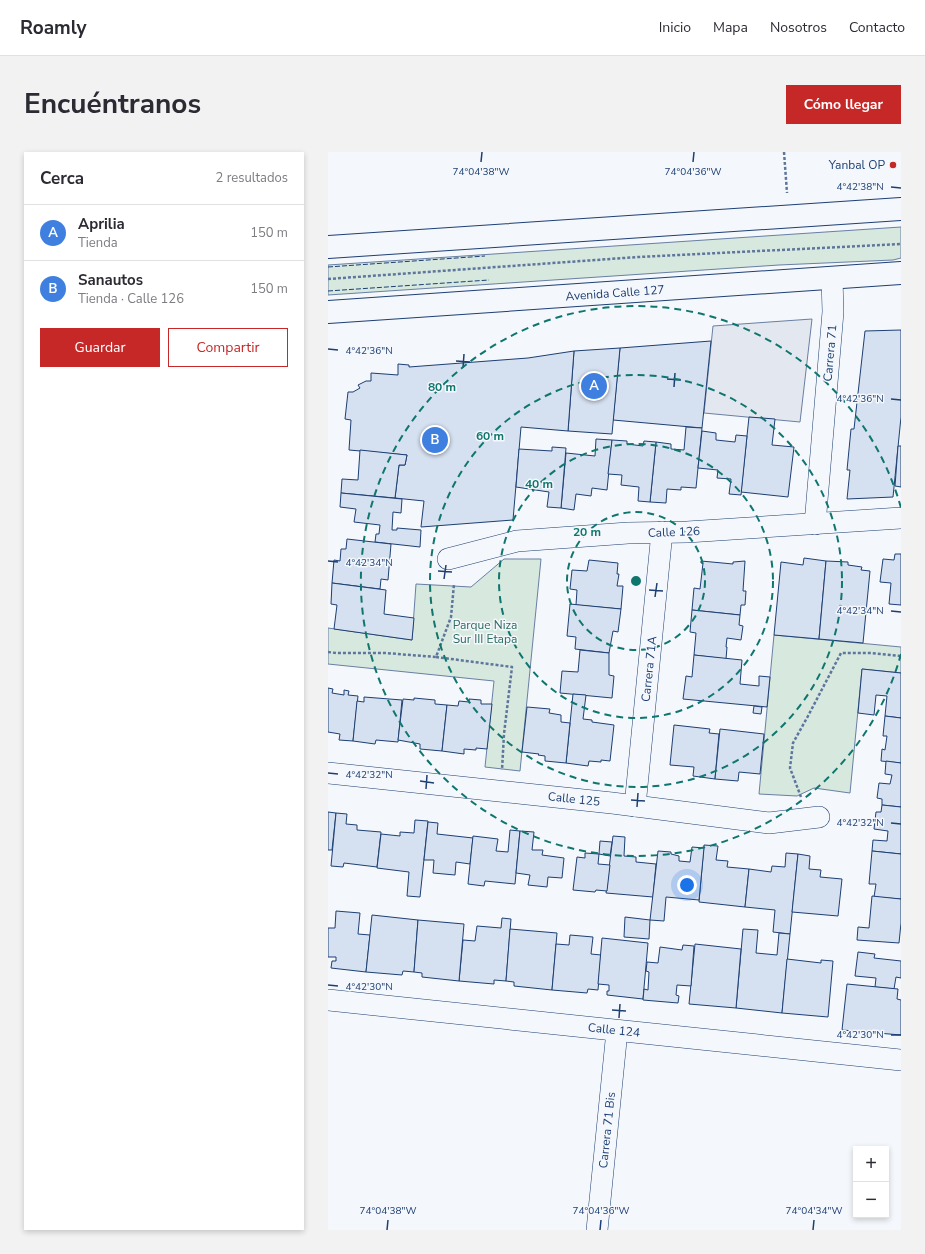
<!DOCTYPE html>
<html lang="es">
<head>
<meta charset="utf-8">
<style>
  :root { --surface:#fff; --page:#f2f2f3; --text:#2b2b33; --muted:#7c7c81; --line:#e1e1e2; --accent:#c62828 }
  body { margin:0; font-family:"Nunito Sans",sans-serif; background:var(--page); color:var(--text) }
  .controls { position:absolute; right:12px; bottom:12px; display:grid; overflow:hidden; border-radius:0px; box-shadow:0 2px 6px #0003 }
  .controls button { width:36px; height:36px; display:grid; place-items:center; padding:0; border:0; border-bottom:1px solid var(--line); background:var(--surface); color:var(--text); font:20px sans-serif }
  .you { position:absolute; left:359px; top:733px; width:14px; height:14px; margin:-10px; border:3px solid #fff; border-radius:50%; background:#1a73e8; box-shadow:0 0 0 6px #1a73e833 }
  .badge { display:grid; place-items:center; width:26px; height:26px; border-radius:50%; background:var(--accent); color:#fff; font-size:13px; font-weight:700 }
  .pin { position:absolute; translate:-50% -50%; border:2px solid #fff; box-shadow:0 1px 4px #0006 }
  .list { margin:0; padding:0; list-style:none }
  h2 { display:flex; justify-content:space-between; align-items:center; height:52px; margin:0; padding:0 16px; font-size:17px }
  h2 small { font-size:13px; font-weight:400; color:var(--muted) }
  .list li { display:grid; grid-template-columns:26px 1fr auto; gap:12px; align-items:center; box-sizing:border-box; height:56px; padding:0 16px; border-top:1px solid var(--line) }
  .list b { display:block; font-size:15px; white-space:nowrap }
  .list p { margin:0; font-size:13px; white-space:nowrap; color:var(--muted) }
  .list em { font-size:13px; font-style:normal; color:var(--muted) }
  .actions { display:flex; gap:8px; padding:12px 16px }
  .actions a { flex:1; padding:9px 0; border:1px solid var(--accent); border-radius:0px; text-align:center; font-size:14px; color:var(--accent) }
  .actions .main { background:var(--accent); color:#fff }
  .map { position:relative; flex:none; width:573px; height:1078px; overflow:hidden; border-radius:0px }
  header { display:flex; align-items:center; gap:24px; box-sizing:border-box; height:56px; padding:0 20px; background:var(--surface); border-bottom:1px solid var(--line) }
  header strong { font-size:19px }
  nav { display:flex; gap:22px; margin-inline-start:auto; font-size:14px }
  .intro { display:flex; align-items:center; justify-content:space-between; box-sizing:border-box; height:96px; padding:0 24px }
  h1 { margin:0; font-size:28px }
  .button { padding:10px 18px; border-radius:0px; background:var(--accent); color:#fff; font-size:14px; font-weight:700 }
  main { display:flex; gap:24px; padding:0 24px }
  aside { flex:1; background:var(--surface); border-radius:0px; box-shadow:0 2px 6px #0003 }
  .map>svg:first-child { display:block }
  .green { fill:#d7e8df; stroke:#687fa3 }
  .parking { fill:#e3e8f0; stroke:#687fa3 }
  .building { fill:#d5e0f0; stroke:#1d3f73 }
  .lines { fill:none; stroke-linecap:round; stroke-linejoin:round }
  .street-casing { stroke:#1d3f73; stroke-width:22 }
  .primary-casing { stroke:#1d3f73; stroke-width:24 }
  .path { stroke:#5e769c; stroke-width:2.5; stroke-dasharray:3 2; stroke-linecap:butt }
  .street { stroke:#f4f7fb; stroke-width:21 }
  .primary { stroke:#f4f7fb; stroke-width:22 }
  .fence { stroke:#1d3f73; stroke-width:1; stroke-dasharray:5 2; stroke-linecap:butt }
  .ticks { fill:none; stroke:#1d3f73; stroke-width:1.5 }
  .ring { fill:none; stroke:#0f766e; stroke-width:2; stroke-dasharray:7 5 }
  .poi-dot { fill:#c62828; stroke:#f4f7fb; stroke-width:1.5 }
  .labels { text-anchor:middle; stroke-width:3; stroke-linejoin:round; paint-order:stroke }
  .poi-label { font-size:12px; fill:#1d3f73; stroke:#f4f7fb; text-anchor:end }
  .street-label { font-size:12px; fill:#1d3f73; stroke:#f4f7fb }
  .park-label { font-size:12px; fill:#2c6c60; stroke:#f4f7fb }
  .ticks-label { font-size:10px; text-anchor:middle; fill:#1d3f73; stroke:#f4f7fb; stroke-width:3; stroke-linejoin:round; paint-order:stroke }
  .centre { fill:#0f766e; stroke:#f4f7fb; stroke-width:2 }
  .ring-label { font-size:12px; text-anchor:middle; font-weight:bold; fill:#0f766e; stroke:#f4f7fb; stroke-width:3; stroke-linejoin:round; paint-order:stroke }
</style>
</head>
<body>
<header>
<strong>Roamly</strong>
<nav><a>Inicio</a><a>Mapa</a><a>Nosotros</a><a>Contacto</a></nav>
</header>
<div class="intro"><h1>Encuéntranos</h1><a class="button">Cómo llegar</a></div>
<main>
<aside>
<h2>Cerca<small>2 resultados</small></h2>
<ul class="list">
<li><span class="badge" style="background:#3f7fe0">A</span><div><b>Aprilia</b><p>Tienda</p></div><em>150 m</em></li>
<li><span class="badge" style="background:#3f7fe0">B</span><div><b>Sanautos</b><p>Tienda · Calle 126</p></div><em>150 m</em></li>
</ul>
<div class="actions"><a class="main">Guardar</a><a>Compartir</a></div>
</aside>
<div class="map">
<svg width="573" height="1078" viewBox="0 0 573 1078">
  <rect width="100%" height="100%" fill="#f4f7fb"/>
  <g class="green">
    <path d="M573 75V106L565 108 451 113 0 143V113Z"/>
    <path d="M176 407H213L192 619 157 615 166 529 0 512V476L84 488 88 432 143 435Z"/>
    <path d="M446 483 573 495V521L534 517 522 641 486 636 469 644 431 642Z"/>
  </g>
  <path class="parking" d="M484 167 472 270 376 261 385 174Z"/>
  <g class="building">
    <path d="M573 178V265L565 345 519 347 522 318H519L523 277H526L537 179Z"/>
    <path d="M383 189 374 276 285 268 292 196Z"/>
    <path d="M292 196 284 282 240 279 246 199Z"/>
    <path d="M246 199 240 279 193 275 185 368 93 375 96 349 67 346 71 313H77L79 303 21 298 23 268 17 267 20 240H25L32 236 30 233 38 229H43V221L70 223V212L81 213V215L200 206Z"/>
    <path d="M421 265 447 267 444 293 466 295 460 345 413 340Z"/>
    <path d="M358 275 374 276 368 336 353 335V338L339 337 338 351 322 350 328 290 343 292V297L356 298Z"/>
    <path d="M374 279 388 281V288L407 290 408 283 419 284 413 343 401 342 403 327 389 326 390 318 370 316Z"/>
    <path d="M268 287 284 288 279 338 264 336 263 344 248 342 246 358 233 356 238 301 267 304Z"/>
    <path d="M284 288 299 289V292L315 294 316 289 328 290 322 350 310 349 311 335 293 333 294 323 280 322Z"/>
    <path d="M570 294H573V335L567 334Z"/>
    <path d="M224 295 238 296 233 356 219 355 221 340 188 335 191 297 224 299Z"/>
    <path d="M32 298 79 303 77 313H71L67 346 13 341 14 327 30 328Z"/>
    <path d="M13 341 74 347 73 361 65 360 64 378H69V376L93 378 92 395 47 390 48 382H51L52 373 26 370 28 357 12 355Z"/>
    <path d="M19 387 63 392 60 428 53 427 52 437 4 431 6 408 12 409 13 397H18Z"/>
    <path d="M567 402H573V453L561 452 563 431 552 430 555 407 566 408Z"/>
    <path d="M476 406 498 409 491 487 446 483 453 410 475 413Z"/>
    <path d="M261 408 290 411 289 422H291L289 434H295L293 457 248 453 249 438 242 437 244 418 259 419Z"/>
    <path d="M373 409 405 412V410L417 409 415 439H418L417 453H413L412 463 364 458 366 436 372 437 375 411H373Z"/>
    <path d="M498 409 520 410V413L534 415 533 418 542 419 535 491 491 487Z"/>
    <path d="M4 431 58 438 56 462 86 466 84 488 6 477 9 453 3 452Z"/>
    <path d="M242 452 293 457 290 480 285 479 281 501 247 497 248 485 239 484Z"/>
    <path d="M364 458 412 463 411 473 415 474 413 488 399 486 398 495H399L398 507 366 503 368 481 362 480Z"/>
    <path d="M252 498 281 501V523L286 524 284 546 232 541 234 519 250 520Z"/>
    <path d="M366 503 414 508 412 532 431 534V524L442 525 439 555 355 547 358 524 364 525Z"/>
    <path d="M534 517 573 521V566L557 564 559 544 548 543 546 563 530 561Z"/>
    <path d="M0 536 5 537 4 541 16 543V538L21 539 20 543 30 544 25 589 11 588 12 582 0 580Z"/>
    <path d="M245 542 258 543 255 567 264 568V570L286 573 282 609 273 608V610L261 609 260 614 238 611Z"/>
    <path d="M36 545 74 548 70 590 48 588 47 592 25 589 29 549 36 550Z"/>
    <path d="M86 546 107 548V552L119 553 114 599 92 597V592L70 588 75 547 86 548Z"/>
    <path d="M141 547 153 548V552H164L159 597 148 596V598L136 597V602L114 599 119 553 130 554 131 549 141 550Z"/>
    <path d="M426 554 434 555 433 562 425 561Z"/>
    <path d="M199 555 222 557 221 561 233 563V570L242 571 238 611 217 609V604L210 603 211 602 194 600Z"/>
    <path d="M557 564 573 566V611L553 609 554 597 557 598 559 584H555Z"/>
    <path d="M346 573 382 577 381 581 391 582 387 627 365 624 366 615 342 613Z"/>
    <path d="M392 577 436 582 432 622 411 620 410 629 387 627Z"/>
    <path d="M558 609 573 611V655L554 653V647L549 646 551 631 562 632 564 623 557 622Z"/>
    <path d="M554 653 573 655V702L544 699 545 688 559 689 560 679 546 677 548 660H553Z"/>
    <path d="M0 660 8 661 4 698H0Z"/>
    <path d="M8 661 19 662 18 672 29 673V678L53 680 49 715 16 711 15 715 3 714Z"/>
    <path d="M87 668 100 669 92 745 79 744 81 720 49 716 53 682 72 684V680L86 681Z"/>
    <path d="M100 670 110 671 109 682 145 686 142 712 128 710 127 723 105 721 106 708H96Z"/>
    <path d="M182 678 192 679 187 732 157 729 156 734 140 732 145 684 170 687 168 699 180 700Z"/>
    <path d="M192 679 206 680 204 698H215L214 703 236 706 234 726 220 725 219 735 200 733 202 723 188 721Z"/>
    <path d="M285 684 297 685 296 704 308 705V710L328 712 325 745 278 741Z"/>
    <path d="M272 689 284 690 282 704 271 702Z"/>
    <path d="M376 693 390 694 388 708 400 709 399 715 421 717 417 755 371 750Z"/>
    <path d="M364 695 376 696 371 748 338 745 336 769 322 768 330 699 343 700V702L351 704V709L362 710Z"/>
    <path d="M544 699 573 702V747L546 745 548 732H541Z"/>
    <path d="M257 701 271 702 270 712 282 713 279 739 268 738 267 740 245 738 249 705 257 706Z"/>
    <path d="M458 701 470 702 462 782 445 780 447 758 417 755 421 717 443 720 444 714 457 715Z"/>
    <path d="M470 702 482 704 481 717 493 718 492 725 514 727 510 764 464 760Z"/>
    <path d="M544 744 573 747V771L571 791 529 788 530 775 541 776Z"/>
    <path d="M8 759 32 761 30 782 42 783 38 820 3 816 4 809H8V805H0V776H7Z"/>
    <path d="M44 763 90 768 86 820 75 819 74 823 38 820Z"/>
    <path d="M297 765 322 768 321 787 296 785Z"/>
    <path d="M174 766 183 767 178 829 166 828V832L131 829 135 788 147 789 149 774 173 776Z"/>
    <path d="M90 768 136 772 131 829 94 825V821L86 820Z"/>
    <path d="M182 777 229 781 224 838 186 834V830L178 829Z"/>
    <path d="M415 777 430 778 428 801 449 803 451 781 462 782 454 861 408 856Z"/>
    <path d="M242 783 265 785 263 802 273 803 270 838 260 837 259 841 224 838 228 792 241 793Z"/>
    <path d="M274 786 320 791 315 847 279 843V839H281V833L270 832Z"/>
    <path d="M367 792 413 797 408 856 361 852Z"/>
    <path d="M355 793 366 794 363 834 349 833 348 843 351 844 350 851 315 848 316 837 320 838 321 820 318 819 319 810 330 811 332 795 354 798Z"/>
    <path d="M530 800 547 802 546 806 573 809V826L568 825 566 837 547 835 548 826 527 824Z"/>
    <path d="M459 807 493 811V808L505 809 500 865 454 861Z"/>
    <path d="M519 832 570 837 569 847 573 848V883L514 878Z"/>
  </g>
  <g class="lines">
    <defs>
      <g id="street">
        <path d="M487 372 505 160 504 126"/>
        <path d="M120 407 189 389 300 381 359 380 573 366"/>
        <path d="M0 621 284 651 441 671 491 665"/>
        <path d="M307 654 334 380"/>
        <path d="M0 848 573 908"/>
        <path d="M269 1078 289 879"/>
      </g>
      <g id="primary">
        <path d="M0 95 573 57"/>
        <path d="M0 160 573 121"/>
      </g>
    </defs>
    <use href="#street" class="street-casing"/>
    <use href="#primary" class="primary-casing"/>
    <g class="path">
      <path d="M456 0 459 41"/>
      <path d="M0 127 310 105 573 92"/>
      <path d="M0 500 8 501H57L108 505 123 465 126 432"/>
      <path d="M108 505 184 515 176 582 174 618"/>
      <path d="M473 645 462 616 465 591 480 564 513 501H543L573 504"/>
    </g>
    <use href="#street" class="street"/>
    <use href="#primary" class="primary"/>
    <g class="fence">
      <path d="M0 115 157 104"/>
      <path d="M0 139 161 128"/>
    </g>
  </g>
  <path class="ticks" d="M153 10 154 0M365 10 366 0M563 35 573 36M0 197 10 198M128 209 142 210M135 216 136 202M339 227 353 228M346 235 347 221M563 247 573 248M0 409 10 410M110 419 124 420M116 427 118 413M321 438 335 439M327 445 329 431M563 459 573 460M0 621 10 622M92 629 106 631M98 637 99 623M303 648 317 649M309 655 310 641M563 671 573 672M0 833 10 834M284 858 298 859M291 866 292 852M563 883H573M59 1078 60 1068M272 1078 273 1068M485 1078 486 1068"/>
  <g class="ring">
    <circle cx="308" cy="429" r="69"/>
    <circle cx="308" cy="429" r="137"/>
    <circle cx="308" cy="429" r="206"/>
    <path d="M573 502A275 275 0 1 1 573 356"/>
  </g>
  <circle class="poi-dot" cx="565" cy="13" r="4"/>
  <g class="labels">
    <g class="poi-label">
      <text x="557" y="17">Yanbal OP</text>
    </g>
    <g class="street-label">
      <text transform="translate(287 141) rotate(-4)" y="4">Avenida Calle 127</text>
      <text transform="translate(502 201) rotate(-85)" y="4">Carrera 71</text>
      <text transform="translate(346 380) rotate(-2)" y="4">Calle 126</text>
      <text transform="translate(321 517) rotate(-84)" y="4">Carrera 71A</text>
      <text transform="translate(246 647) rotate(6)" y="4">Calle 125</text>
      <text transform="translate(286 878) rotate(6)" y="4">Calle 124</text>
      <text transform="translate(279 978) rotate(-84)" y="4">Carrera 71 Bis</text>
    </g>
    <g class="park-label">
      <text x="157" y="477">Parque Niza<tspan x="157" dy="14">Sur III Etapa</tspan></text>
    </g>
  </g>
  <g class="ticks-label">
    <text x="153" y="23">74°04'38"W</text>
    <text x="365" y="23">74°04'36"W</text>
    <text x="532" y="38">4°42'38"N</text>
    <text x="41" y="202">4°42'36"N</text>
    <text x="532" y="250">4°42'36"N</text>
    <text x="41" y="414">4°42'34"N</text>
    <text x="532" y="462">4°42'34"N</text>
    <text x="41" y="626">4°42'32"N</text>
    <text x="532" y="674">4°42'32"N</text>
    <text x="41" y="838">4°42'30"N</text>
    <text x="532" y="886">4°42'30"N</text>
    <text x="60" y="1062">74°04'38"W</text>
    <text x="273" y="1062">74°04'36"W</text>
    <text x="486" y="1062">74°04'34"W</text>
  </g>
  <circle cx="308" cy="429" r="6" class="centre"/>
  <g class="ring-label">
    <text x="114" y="239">80 m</text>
    <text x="162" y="288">60 m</text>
    <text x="211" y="336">40 m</text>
    <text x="259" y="384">20 m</text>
  </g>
</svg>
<div class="controls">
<button>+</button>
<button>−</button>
</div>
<div class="you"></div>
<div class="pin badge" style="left:266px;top:234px;background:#3f7fe0">A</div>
<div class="pin badge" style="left:107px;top:288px;background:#3f7fe0">B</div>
</div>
</main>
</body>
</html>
